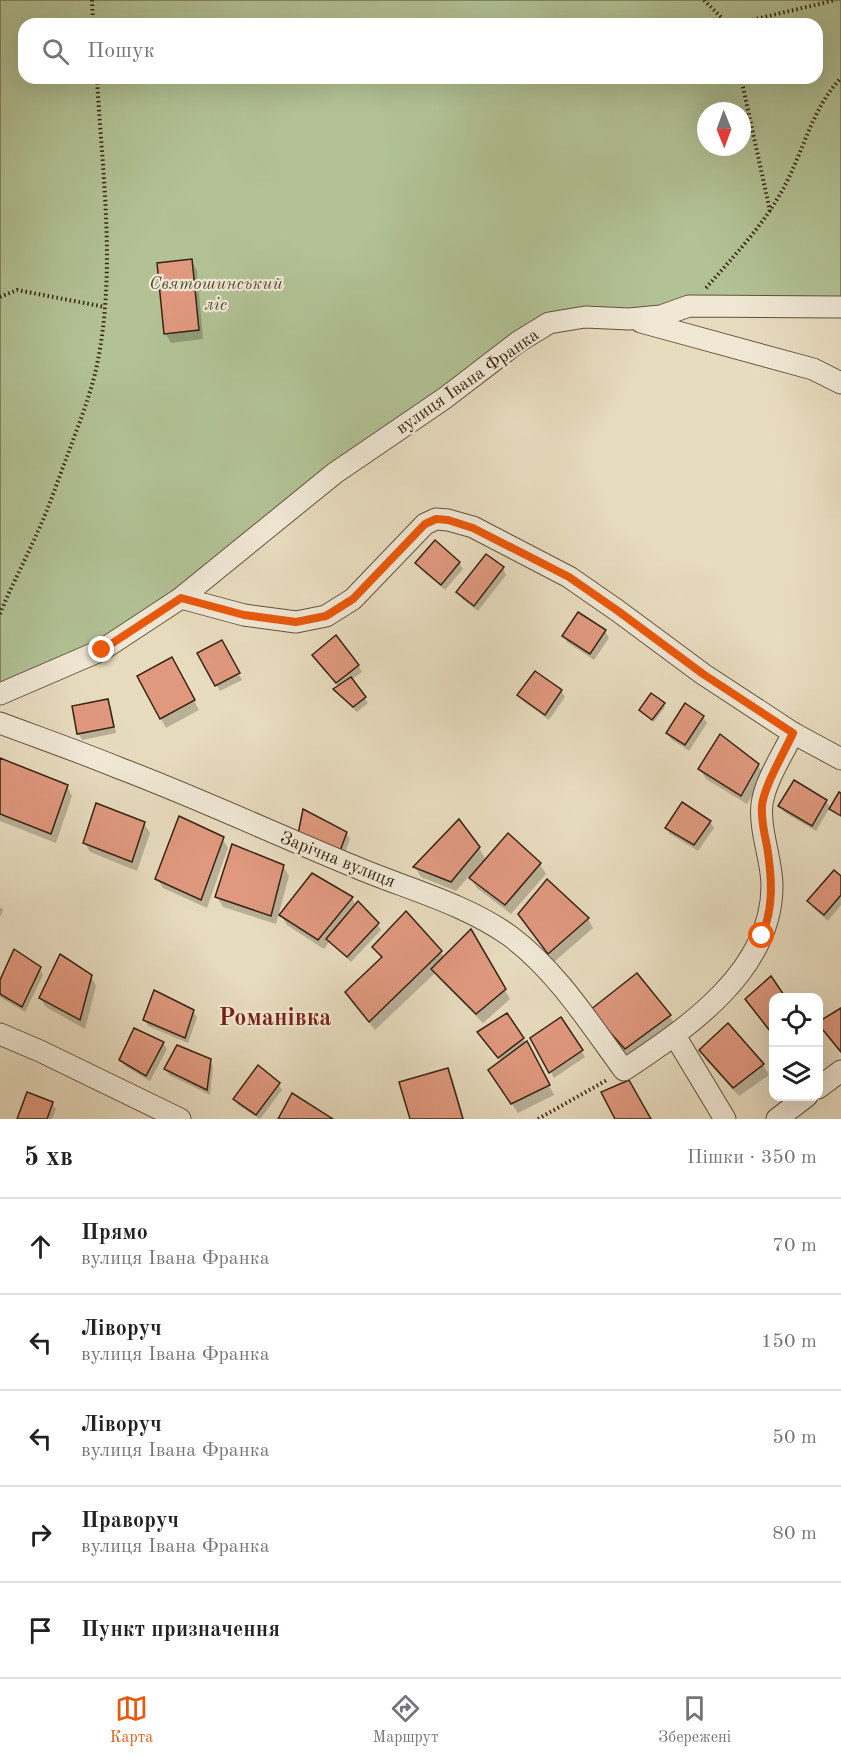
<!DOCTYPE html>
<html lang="uk">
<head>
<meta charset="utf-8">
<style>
  :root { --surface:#fff; --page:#f2f2f2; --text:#202124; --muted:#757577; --line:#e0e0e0; --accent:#ea580c }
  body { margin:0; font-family:"Old Standard TT",serif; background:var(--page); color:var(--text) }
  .controls { position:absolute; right:18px; bottom:18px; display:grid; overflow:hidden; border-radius:12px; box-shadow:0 6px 24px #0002 }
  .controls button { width:54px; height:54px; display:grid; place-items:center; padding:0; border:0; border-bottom:2px solid var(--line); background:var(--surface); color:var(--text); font:30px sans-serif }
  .compass { position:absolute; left:697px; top:102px; width:54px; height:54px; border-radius:50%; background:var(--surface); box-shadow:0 6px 24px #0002; rotate:179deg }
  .stop { position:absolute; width:18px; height:18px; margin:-14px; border:4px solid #ea580c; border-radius:50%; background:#fff }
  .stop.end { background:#ea580c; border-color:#fff; box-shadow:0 2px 6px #0008 }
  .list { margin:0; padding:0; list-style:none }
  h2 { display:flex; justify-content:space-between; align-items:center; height:78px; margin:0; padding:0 24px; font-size:26px }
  h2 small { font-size:20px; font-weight:400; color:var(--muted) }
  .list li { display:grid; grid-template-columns:39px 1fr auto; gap:18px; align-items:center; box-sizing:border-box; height:96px; padding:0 24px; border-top:2px solid var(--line) }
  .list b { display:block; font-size:22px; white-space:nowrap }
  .list p { margin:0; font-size:20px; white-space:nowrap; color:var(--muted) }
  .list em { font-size:20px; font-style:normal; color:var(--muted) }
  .icon { flex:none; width:33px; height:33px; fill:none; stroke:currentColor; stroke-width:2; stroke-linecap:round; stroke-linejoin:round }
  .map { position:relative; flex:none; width:841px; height:1119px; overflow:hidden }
  .search { position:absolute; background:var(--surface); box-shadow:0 6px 24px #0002; left:18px; right:18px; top:18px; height:66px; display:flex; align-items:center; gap:15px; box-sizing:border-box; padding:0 21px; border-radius:18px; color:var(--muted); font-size:22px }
  .sheet { height:558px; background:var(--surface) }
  nav { display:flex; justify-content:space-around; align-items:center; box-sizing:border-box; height:84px; border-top:2px solid var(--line); background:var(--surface); font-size:16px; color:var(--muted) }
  nav a { display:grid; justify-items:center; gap:3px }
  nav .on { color:var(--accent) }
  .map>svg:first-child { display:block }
  .green { fill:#b2c295; stroke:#757354; stroke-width:1.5; fill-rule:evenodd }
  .shadow { fill:#0003 }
  .building { fill:#e0997f; stroke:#382414; stroke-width:1.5 }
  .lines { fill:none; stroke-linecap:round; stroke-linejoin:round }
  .minor-casing { stroke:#64523f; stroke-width:23 }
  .path { stroke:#382414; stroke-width:4; stroke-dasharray:1.5 3; stroke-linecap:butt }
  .minor { stroke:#f0e8d5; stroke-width:21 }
  .route { stroke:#ea580c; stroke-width:8 }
  .labels { text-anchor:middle; stroke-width:4.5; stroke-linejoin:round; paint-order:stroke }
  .park-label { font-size:18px; font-style:italic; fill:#564c34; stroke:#f0e8d5 }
  .street-label { font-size:18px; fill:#382414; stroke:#f0e8d5 }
  .district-label { font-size:24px; font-weight:bold; fill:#7a1f14; stroke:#f0e8d5 }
</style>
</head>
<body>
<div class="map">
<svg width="841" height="1119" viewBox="0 0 841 1119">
  <rect width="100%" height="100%" fill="#e8dcbf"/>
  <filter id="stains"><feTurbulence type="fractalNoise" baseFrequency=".00333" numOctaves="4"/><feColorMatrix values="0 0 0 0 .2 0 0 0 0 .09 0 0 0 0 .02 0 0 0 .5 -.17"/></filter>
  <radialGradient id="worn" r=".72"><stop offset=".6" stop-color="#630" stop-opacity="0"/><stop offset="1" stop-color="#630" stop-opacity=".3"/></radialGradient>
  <path class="green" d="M0 0H841V307L549 323 181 598 0 694ZM24 24H817V78H24ZM706 111H742V147H706Z"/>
  <g class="shadow">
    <path d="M192 261 197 271 203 339 171 343 165 333Z"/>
    <path d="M459 563 463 569 445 590 421 570 417 564Z"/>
    <path d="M503 568 506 575 478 611 462 599 458 592Z"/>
    <path d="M578 614 605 631 609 638 594 660 567 642 564 636Z"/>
    <path d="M222 642 242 680 220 691 199 653Z"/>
    <path d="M171 659 199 710 166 728 139 677Z"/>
    <path d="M318 662 358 665 362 672 351 680 368 703 357 712 339 695 335 689 339 687Z"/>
    <path d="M561 691 565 697 549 720 523 701 519 695Z"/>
    <path d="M651 695 665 707 654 722 640 710Z"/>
    <path d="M108 701 111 707 116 733 82 740 78 733Z"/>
    <path d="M703 717 707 723 689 751 671 739 668 733Z"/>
    <path d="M0 760 67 786 72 796 56 843 0 821Z"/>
    <path d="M758 765 764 775 747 804 706 779 700 769Z"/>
    <path d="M826 801 830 807 816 831 784 812 780 806Z"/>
    <path d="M304 811 346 833 350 839 344 856Z"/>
    <path d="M710 822 714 828 698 851 670 834 667 828Z"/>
    <path d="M144 823 150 833 137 871 90 852 85 843Z"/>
    <path d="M222 838 228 848 207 908 163 888 157 878Z"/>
    <path d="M479 848 486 860 540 864 546 874 511 914 477 888 469 876 456 891 421 877 415 867Z"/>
    <path d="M283 866 289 876 276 924 223 907 217 897Z"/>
    <path d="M313 875 352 898 356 906 377 924 381 930 351 962 329 942 324 949 287 925 281 915Z"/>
    <path d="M841 878V905L828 921 813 908 809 902Z"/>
    <path d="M0 907 3 910 0 917Z"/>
    <path d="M588 919 593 928 554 962 526 923Z"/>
    <path d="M470 931 510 999 483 1023 439 979 435 973 375 1030 352 1002 347 993 382 959 374 947 441 952 444 958Z"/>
    <path d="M40 968 43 975 25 1012 0 997V983Z"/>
    <path d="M637 975 670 1016 675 1026 631 1058 597 1020Z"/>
    <path d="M91 976 96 986 85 1029 46 1007 40 998Z"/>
    <path d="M193 1011 197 1017 188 1043 148 1026 145 1020Z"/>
    <path d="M506 1015 532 1052 554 1095 518 1113 496 1080 502 1062 483 1039Z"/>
    <path d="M561 1019 585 1057 554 1078 532 1039Z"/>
    <path d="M728 1025 763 1065 769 1075 739 1096 706 1060 701 1050Z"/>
    <path d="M163 1043 167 1049 150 1081 125 1066 121 1060Z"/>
    <path d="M210 1061 213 1067 210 1095 169 1075 166 1069Z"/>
    <path d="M448 1070 453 1080 464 1119H412Z"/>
    <path d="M278 1084 282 1090 260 1119 238 1105 234 1099Z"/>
    <path d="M52 1103 56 1109 52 1119H19Z"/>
  </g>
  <g class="building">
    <path d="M192 259 199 330 164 334 157 263Z"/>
    <path d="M435 540 460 562 441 585 415 563Z"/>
    <path d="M486 554 504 567 474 606 456 592Z"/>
    <path d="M578 612 606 630 590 654 562 636Z"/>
    <path d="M336 635 359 665 336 683 312 655Z"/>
    <path d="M222 640 240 673 215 686 197 653Z"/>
    <path d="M172 657 195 700 160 719 137 676Z"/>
    <path d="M535 671 562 690 545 715 517 695Z"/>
    <path d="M351 677 366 697 353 707 333 689Z"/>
    <path d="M651 693 665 703 652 720 639 710Z"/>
    <path d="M108 699 114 727 77 734 72 706Z"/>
    <path d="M685 703 704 716 685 745 666 733Z"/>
    <path d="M720 734 759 764 741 796 698 769Z"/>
    <path d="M0 758 68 785 51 834 0 814Z"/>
    <path d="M794 780 827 800 812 826 778 806Z"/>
    <path d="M839 792 841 793V816L829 809Z"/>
    <path d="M682 802 711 821 694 845 665 828Z"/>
    <path d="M96 803 145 822 132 862 83 843Z"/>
    <path d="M303 809 347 832 340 851 298 834Z"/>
    <path d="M179 816 224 837 201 900 155 879Z"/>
    <path d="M459 819 480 847 451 882 413 867Z"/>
    <path d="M508 833 541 863 505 905 469 878Z"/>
    <path d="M232 844 284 865 271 916 215 897Z"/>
    <path d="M834 870 841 876V895L824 915 807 901Z"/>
    <path d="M312 873 353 897 318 940 279 915Z"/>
    <path d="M547 879 589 918 548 954 518 914Z"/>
    <path d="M358 901 379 923 347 957 326 939Z"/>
    <path d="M406 911 442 951 369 1022 345 992 382 957 372 947Z"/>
    <path d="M471 929 506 989 476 1014 431 969Z"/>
    <path d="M14 949 41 967 22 1007 0 994V980Z"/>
    <path d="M60 954 92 975 80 1020 39 998Z"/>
    <path d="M637 973 671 1015 625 1049 590 1010Z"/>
    <path d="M771 976 786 998H774V1036L745 999Z"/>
    <path d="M154 990 194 1010 185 1038 143 1020Z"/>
    <path d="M841 1008V1052L818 1024V1022Z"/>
    <path d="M507 1013 524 1038 498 1058 477 1032Z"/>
    <path d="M561 1017 583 1050 549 1073 530 1038Z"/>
    <path d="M728 1023 764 1064 733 1088 699 1050Z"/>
    <path d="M134 1028 164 1042 146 1076 119 1060Z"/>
    <path d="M527 1041 550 1085 511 1104 488 1070Z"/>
    <path d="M177 1045 211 1059 207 1090 164 1069Z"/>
    <path d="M258 1065 280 1083 256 1115 233 1099Z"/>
    <path d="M448 1068 463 1119H410L399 1082Z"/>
    <path d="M629 1080 651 1119H615L601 1092Z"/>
    <path d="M27 1092 53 1102 47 1119H17Z"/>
    <path d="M292 1093 333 1119H278Z"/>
  </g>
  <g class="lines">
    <defs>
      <g id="minor">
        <path d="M641 322 813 369 841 383"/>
        <path d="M181 598 244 615 296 622 326 616 353 599 425 524 436 519 448 520 473 527 569 577 618 611 703 674 793 733 841 759"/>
        <path d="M0 694 102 650 181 598 335 473 445 398 518 342 549 323 585 317 629 319 661 316 689 306 841 307"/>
        <path d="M0 723C40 738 80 752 119 768 198 798 275 834 353 866 404 888 464 903 510 936 557 971 590 1024 624 1070 687 1028 772 971 772 886 772 859 759 831 762 804 765 781 783 754 793 733"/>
        <path d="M0 1034 40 1051 180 1119"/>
        <path d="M675 1036 725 1119"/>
        <path d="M818 1088 841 1071"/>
        <path d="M777 1119 807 1096"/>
      </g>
    </defs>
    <use href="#minor" class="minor-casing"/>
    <g class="path">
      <path d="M92 0 93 24"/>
      <path d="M704 0 728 24"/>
      <path d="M735 24 836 0"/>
      <path d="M741 78 770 211"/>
      <path d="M706 288C733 257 763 226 783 189 803 153 812 108 841 78"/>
      <path d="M0 297 17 290 105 307"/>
      <path d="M0 614C11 586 26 559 38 531 50 505 59 477 69 451 80 421 92 391 98 360 116 267 102 171 97 78"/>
      <path d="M538 1119 607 1080"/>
    </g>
    <use href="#minor" class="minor"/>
  </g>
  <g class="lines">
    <path class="route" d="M102 650 181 598 244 615 296 622 326 616 353 599 425 524 436 519 448 520 473 528 569 577 618 611 703 674 793 733C784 753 765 784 762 805 761 818 764 833 767 846 772 878 774 906 762 936"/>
  </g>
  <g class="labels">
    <g class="park-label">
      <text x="216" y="289">Святошинський<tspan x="216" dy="21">ліс</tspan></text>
    </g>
    <g class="street-label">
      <text transform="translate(467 381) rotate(-35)" y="6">вулиця Івана Франка</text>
      <text transform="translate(338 859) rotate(22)" y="6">Зарічна вулиця</text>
    </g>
    <g class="district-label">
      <text x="275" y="1025">Романівка</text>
    </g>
  </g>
  <rect width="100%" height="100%" filter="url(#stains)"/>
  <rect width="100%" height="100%" fill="url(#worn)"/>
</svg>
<div class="controls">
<button><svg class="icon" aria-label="locate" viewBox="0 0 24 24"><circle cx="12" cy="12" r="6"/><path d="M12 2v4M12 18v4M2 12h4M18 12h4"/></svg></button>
<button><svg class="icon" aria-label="layers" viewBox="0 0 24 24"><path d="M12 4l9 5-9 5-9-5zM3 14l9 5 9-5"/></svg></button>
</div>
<svg class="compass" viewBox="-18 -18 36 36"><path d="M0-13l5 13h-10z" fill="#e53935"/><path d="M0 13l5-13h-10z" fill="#757577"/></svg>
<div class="stop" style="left:762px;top:936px"></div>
<div class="stop end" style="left:102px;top:650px"></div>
<div class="search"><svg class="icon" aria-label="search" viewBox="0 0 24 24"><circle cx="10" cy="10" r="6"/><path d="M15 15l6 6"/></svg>Пошук</div>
</div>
<section class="sheet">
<h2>5 хв<small>Пішки · 350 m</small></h2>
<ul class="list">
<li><svg class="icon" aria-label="ahead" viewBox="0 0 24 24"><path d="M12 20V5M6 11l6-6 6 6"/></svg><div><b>Прямо</b><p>вулиця Івана Франка</p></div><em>70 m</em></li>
<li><svg class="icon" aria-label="left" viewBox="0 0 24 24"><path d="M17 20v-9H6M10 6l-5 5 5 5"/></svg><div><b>Ліворуч</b><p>вулиця Івана Франка</p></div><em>150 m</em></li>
<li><svg class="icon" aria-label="left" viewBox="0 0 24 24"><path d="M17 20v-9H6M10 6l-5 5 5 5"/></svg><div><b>Ліворуч</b><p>вулиця Івана Франка</p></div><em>50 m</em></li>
<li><svg class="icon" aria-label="right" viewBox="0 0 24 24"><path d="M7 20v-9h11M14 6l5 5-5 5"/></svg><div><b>Праворуч</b><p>вулиця Івана Франка</p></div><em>80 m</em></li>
<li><svg class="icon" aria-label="arrive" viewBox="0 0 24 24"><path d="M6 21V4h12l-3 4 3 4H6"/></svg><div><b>Пункт призначення</b></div></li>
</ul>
</section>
<nav>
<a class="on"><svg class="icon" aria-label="map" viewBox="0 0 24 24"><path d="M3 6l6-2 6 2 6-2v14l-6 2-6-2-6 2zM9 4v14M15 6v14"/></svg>Карта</a>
<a><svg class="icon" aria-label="directions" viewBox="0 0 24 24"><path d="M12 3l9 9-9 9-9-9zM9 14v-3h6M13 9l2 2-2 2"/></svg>Маршрут</a>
<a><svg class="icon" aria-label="saved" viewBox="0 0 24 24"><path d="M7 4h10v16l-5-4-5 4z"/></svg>Збережені</a>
</nav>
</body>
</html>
